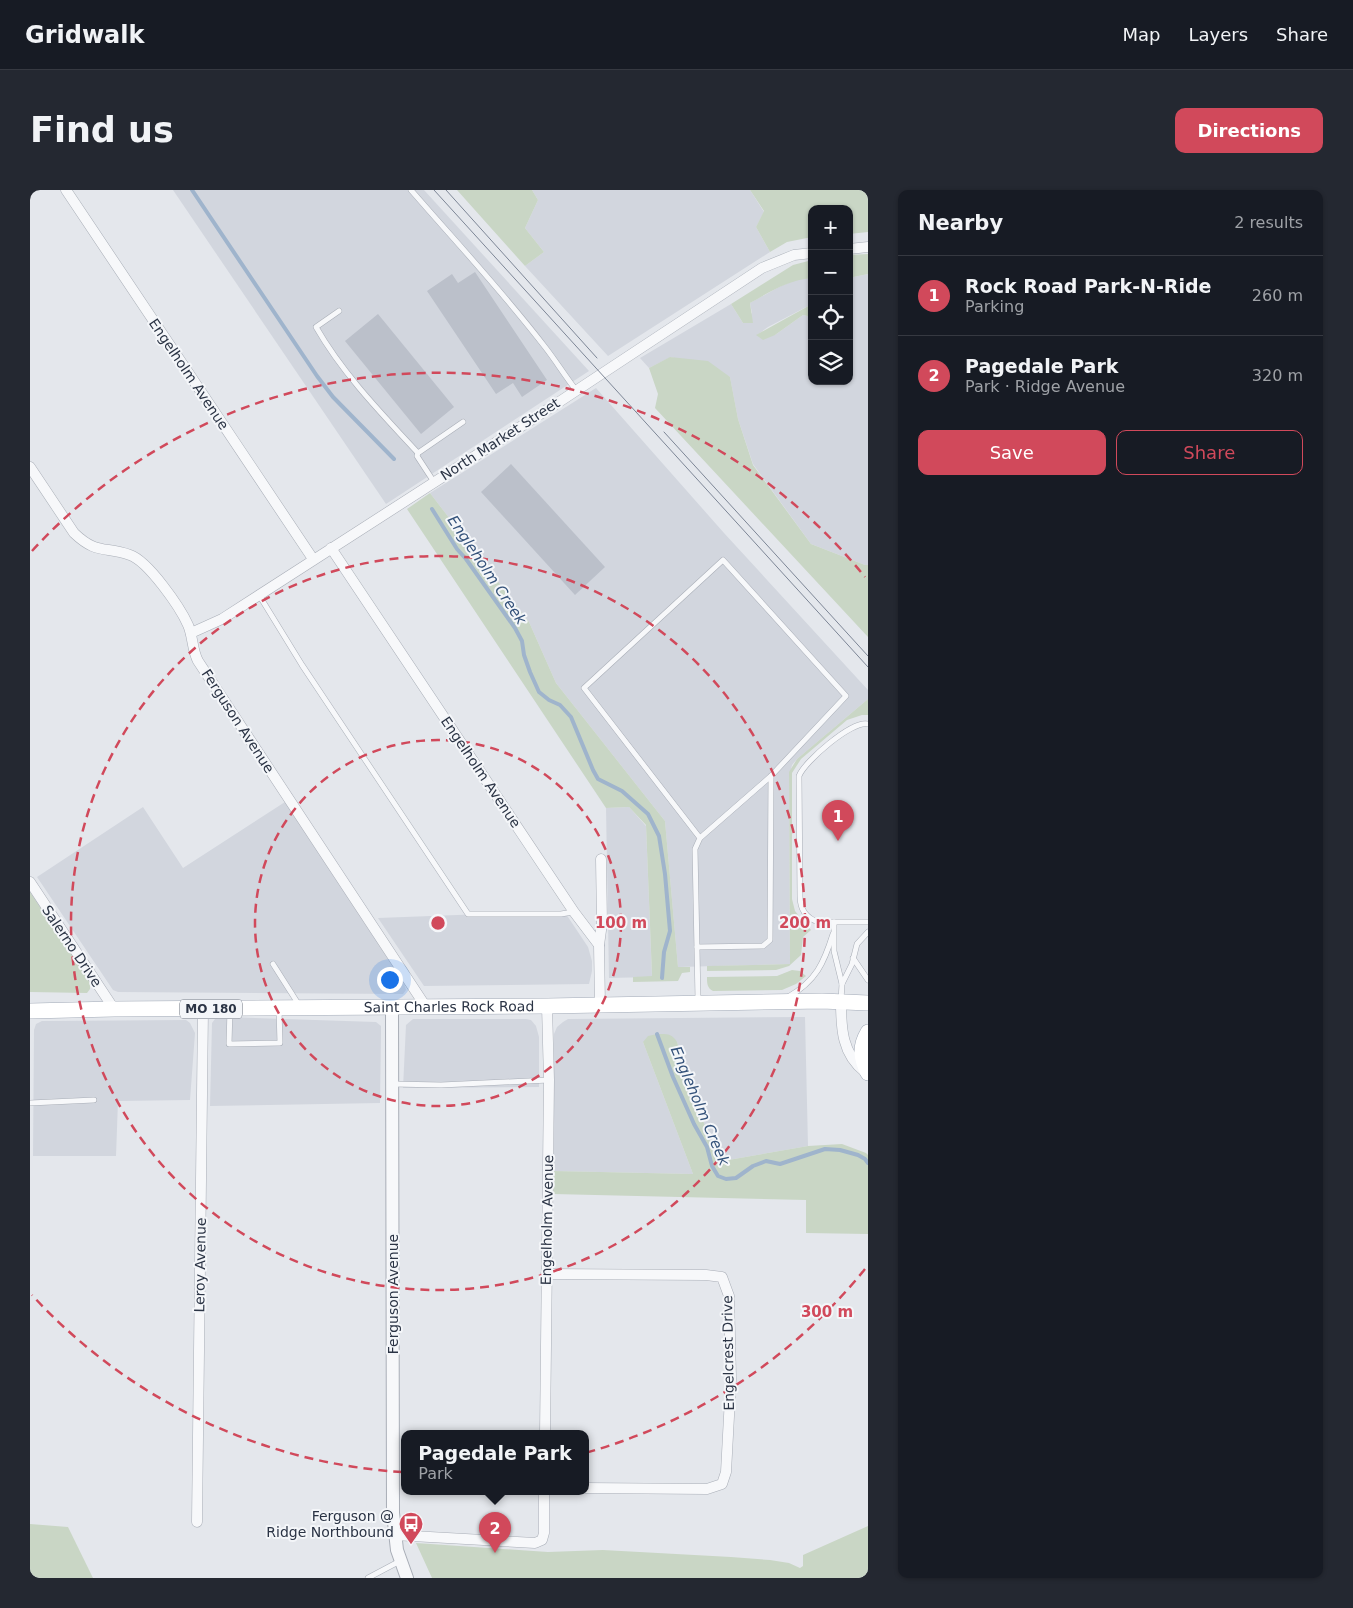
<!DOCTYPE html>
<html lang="en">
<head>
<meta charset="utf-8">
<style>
  :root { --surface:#171b24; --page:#242831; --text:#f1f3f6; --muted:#9ea1a6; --line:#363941; --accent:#d1495b }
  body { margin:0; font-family:"DejaVu Sans",sans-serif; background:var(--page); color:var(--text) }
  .controls { position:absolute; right:15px; top:15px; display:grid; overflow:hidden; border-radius:10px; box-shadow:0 1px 4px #0004 }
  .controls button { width:45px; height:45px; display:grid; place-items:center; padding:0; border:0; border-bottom:1px solid var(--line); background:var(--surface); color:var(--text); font:25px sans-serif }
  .you { position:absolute; left:359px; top:789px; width:18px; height:18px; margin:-12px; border:4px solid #fff; border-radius:50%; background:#1a73e8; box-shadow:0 0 0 8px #1a73e833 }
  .badge { display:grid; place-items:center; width:32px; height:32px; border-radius:50%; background:var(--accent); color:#fff; font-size:16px; font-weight:700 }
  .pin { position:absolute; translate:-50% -41px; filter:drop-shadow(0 1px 2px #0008) }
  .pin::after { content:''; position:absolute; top:26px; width:18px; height:15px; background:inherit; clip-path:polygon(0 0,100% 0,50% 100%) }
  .popup { position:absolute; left:371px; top:1240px; width:188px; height:65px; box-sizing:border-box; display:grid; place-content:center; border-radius:10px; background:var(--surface); filter:drop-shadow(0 1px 4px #0005); font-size:16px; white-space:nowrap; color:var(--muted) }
  .popup b { font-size:19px; color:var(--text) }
  .popup::after { content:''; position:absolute; left:50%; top:100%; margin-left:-10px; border:10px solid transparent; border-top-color:var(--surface) }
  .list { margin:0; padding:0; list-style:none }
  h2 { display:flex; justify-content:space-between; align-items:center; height:65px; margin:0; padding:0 20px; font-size:21px }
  h2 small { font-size:16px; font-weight:400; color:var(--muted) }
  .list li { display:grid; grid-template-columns:32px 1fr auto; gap:15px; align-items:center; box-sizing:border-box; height:80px; padding:0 20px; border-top:1px solid var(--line) }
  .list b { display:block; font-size:19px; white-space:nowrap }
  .list p { margin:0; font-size:16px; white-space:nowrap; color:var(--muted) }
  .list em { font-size:16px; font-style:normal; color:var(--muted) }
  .actions { display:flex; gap:10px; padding:15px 20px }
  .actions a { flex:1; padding:11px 0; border:1px solid var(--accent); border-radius:10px; text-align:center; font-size:18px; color:var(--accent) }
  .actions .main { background:var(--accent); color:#fff }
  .icon { flex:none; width:28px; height:28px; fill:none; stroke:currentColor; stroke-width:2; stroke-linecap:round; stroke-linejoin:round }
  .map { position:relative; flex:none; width:838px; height:1388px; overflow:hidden; border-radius:10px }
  header { display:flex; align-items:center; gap:30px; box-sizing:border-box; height:70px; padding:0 25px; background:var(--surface); border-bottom:1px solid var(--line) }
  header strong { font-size:24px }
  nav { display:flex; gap:28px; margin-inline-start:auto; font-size:18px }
  .intro { display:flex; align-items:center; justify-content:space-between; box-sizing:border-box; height:120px; padding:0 30px }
  h1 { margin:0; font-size:35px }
  .button { padding:12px 22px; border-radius:10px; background:var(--accent); color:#fff; font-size:18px; font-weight:700 }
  main { display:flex; gap:30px; padding:0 30px }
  aside { flex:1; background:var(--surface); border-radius:10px; box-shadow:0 1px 4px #0004 }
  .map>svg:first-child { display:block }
  .built { fill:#d2d6de }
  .green { fill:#c9d6c5 }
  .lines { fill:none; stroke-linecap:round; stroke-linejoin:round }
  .stream { stroke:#9fb4cc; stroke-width:4 }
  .building { fill:#bbc0ca }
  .service-casing { stroke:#a9aeb7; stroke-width:6 }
  .minor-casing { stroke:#a9aeb7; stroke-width:11 }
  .tertiary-casing { stroke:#a9aeb7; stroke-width:14 }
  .primary-casing { stroke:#a3abb8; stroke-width:16 }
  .service { stroke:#f7f8fa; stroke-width:5 }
  .minor { stroke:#f7f8fa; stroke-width:10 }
  .tertiary { stroke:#f7f8fa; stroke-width:12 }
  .primary { stroke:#fff; stroke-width:15 }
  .tram { stroke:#7d8696; stroke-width:1 }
  .ring { fill:none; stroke:#d1495b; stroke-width:2.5; stroke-dasharray:9 6 }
  .labels { text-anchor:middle; stroke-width:4; stroke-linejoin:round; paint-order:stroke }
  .shield { fill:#f4f6f9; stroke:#676e7b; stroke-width:1 }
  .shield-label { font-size:12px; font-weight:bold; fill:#2b3445 }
  .street-label { font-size:14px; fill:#2b3445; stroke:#f4f6f9 }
  .poi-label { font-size:14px; fill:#2b3445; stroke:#f4f6f9; text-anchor:end }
  .water-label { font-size:15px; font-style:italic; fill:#34527a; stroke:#f4f6f9 }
  .centre { fill:#d1495b; stroke:#f4f6f9; stroke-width:2.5 }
  .ring-label { font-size:15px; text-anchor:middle; font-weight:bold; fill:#d1495b; stroke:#f4f6f9; stroke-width:4; stroke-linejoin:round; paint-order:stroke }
</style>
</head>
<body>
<header>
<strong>Gridwalk</strong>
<nav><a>Map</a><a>Layers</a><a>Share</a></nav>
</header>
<div class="intro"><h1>Find us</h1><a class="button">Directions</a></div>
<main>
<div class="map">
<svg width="838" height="1388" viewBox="0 0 838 1388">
  <rect width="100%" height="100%" fill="#e4e7ec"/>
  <g class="built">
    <path d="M143 0H394L559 181 356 314Z"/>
    <path d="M502 0H720L734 22 726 37 740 62 578 166 495 76 514 62 495 38 508 10Z"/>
    <path d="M838 84V375H835L781 354 723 274 708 229 700 187 641 167 619 178 610 168 701 114 713 133 722 123 720 113 749 97 767 89 782 88V114L738 137 727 145H745L773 125 782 127V191H819V88Z"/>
    <path d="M566 198 694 343 838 500V509L767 569 762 575 759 588 760 774 648 777 635 631 526 493 499 432 400 303Z"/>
    <path d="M255 612 374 793 376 800 373 804 88 802 83 800 7 687 113 617 153 678Z"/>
    <path d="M599 617 616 636 622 787 579 788 576 618Z"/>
    <path d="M534 721 558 757 562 771V781L559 794 394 796 348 728Z"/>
    <path d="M192 827 346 832 351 836V843L350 913 180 916 182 833 185 829Z"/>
    <path d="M775 827 778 956 687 972 647 852H613L663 984 524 981V844L527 837 533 832 538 829Z"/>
    <path d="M383 829H496L501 830 506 836 509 847V897L373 898 376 835Z"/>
    <path d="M156 830 160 833 165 843 160 910 88 911 86 966H3L4 840 6 834 12 831Z"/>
  </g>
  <g class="green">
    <path d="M427 0H502L508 10 495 38 514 62 495 76Z"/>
    <path d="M720 0H838V42L819 44V19H782V47L757 52 740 62 726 37 734 21Z"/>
    <path d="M838 64V84L819 88V65Z"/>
    <path d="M782 70V88C758 90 740 102 720 113L723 133H713L701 114 763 75Z"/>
    <path d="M782 114V127L773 125 745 145 733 150 726 145Z"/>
    <path d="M640 167 678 171 700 187 708 229 723 275 781 354 835 375H838V447L625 218 628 204 619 178Z"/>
    <path d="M400 303 499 432 526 493 635 631 648 777H660V782L652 783 648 791 603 792V787L622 786 616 635 599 617 576 618 377 319Z"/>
    <path d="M838 509V525H832L817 530 771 569 762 583V709L765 721 781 740 773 747 771 765 759 776 746 780 677 781V776L760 774 759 582 767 569Z"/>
    <path d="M0 702 60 792V799L57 803 0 802Z"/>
    <path d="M762 780 770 781 776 786 766 794 752 800 683 801C677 798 677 793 677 787L747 786Z"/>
    <path d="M627 844C636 844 642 843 647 852L687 972 778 956 812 954 836 963 838 965V1044L776 1043V1010L523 1004 524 981 663 984 613 852 618 846Z"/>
    <path d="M0 1334 38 1337 63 1388H0Z"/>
    <path d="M838 1336V1388H402L386 1353 518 1362 573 1360 701 1367 740 1370 759 1373 770 1378 773 1376V1365Z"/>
  </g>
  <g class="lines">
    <g class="stream">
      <path d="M162 0 287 186 303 207 364 269"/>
      <path d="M402 319 427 359 436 369 485 438 492 451 494 465 500 482 509 502 519 510 530 515 541 527 563 580 568 589 592 601 618 624 629 646 635 684 640 741 634 762 632 788"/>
      <path d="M627 844 643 887 664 934 677 957 682 976 688 986 696 989 706 988 723 976 736 971 750 974 795 959 810 960 828 965 835 969 838 973"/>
    </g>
  </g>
  <g class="building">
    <path d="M445 82 517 190 492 207 483 193 466 204 397 101 422 84 428 93Z"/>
    <path d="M348 124 424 217 391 244 315 151Z"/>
    <path d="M481 274 575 377 545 405 451 302Z"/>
  </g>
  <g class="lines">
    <defs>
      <g id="service">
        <path d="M381 0C426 52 473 102 515 157 526 171 535 186 546 200"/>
        <path d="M309 121 286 137C313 184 351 223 388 263"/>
        <path d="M404 292 387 266 388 263 433 232"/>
        <path d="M229 405 272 475 438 724H531L543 722"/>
        <path d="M838 534C822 530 774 572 769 586L770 706C770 719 776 728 788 732H838"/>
        <path d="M804 732V761L812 794 811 810"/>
        <path d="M667 757 733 756 740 750 741 586"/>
        <path d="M823 768 838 790"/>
        <path d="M243 774 269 815"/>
        <path d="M812 794 822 774 827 754 838 742"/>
        <path d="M758 807C786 791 794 773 803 744"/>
        <path d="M668 810 665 659 670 648 741 586 816 506 693 370 554 498 670 648"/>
        <path d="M200 819 199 854 250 853 249 820"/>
        <path d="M363 894 411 895 519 890"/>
        <path d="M0 913 64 910"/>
        <path d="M338 1388 370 1371"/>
      </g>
      <g id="minor">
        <path d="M36 0 283 369"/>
        <path d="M819 59 838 57"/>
        <path d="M0 277 44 343C67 365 75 356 100 365 118 371 150 417 158 435 163 446 162 460 168 471L396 817"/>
        <path d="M301 358 544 722 569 755 570 815"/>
        <path d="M161 443 192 429 529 212 732 78 764 65 782 63"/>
        <path d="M0 692 84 819"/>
        <path d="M569 755 572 733 571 669"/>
        <path d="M811 812C811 838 812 864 835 882"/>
        <path d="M516 1084 676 1085 692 1087 699 1106 701 1189 696 1282 692 1294 677 1299 555 1298"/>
        <path d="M515 1244 519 890 517 816"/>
        <path d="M167 1332 173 819"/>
        <path d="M364 1345 505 1353 512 1350 514 1343V1302"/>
      </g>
      <path id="tertiary" d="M362 817 363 1323 367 1360 377 1388"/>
      <g id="primary">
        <path id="s1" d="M0 821 84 819 517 816 792 811 838 813"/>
        <path d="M838 842C829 857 831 868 838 883"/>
      </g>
    </defs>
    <use href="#service" class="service-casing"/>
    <use href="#minor" class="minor-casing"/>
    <use href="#tertiary" class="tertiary-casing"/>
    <use href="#primary" class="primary-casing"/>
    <use href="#service" class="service"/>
    <use href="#minor" class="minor"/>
    <use href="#tertiary" class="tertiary"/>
    <use href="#primary" class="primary"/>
    <g class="tram">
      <path d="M404 0 838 477"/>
      <path d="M416 0 567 168"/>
      <path d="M634 242 838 466"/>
    </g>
  </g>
  <g class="ring">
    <circle cx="408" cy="733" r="183"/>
    <circle cx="408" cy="733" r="367"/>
    <path d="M835 1079A550 550 0 0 1 2 1105M2 361A550 550 0 0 1 835 387"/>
  </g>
  <defs>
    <symbol id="bus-pin" viewBox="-11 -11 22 30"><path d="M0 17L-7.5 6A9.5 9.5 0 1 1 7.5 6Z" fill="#d1495b" stroke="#f4f6f9"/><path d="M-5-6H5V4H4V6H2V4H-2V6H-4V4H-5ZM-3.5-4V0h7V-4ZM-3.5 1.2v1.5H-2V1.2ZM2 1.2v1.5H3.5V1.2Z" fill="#fff"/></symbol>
  </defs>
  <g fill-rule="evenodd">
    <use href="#bus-pin" x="367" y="1320" width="28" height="38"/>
  </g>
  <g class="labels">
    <rect class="shield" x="150" y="809.5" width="62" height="19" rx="4"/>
    <g class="shield-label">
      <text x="181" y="823">MO 180</text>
    </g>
    <g class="street-label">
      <text transform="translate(159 184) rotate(56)" y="5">Engelholm Avenue</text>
      <text transform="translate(470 249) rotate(-33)" y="5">North Market Street</text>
      <text transform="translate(208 531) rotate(57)" y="5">Ferguson Avenue</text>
      <text transform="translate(451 582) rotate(56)" y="5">Engelholm Avenue</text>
      <text transform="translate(42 756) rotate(56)" y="5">Salerno Drive</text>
      <text dy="5" stroke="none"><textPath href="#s1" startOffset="419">Saint Charles Rock Road</textPath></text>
      <text transform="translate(517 1030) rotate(-89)" y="5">Engelholm Avenue</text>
      <text transform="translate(170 1075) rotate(-89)" y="5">Leroy Avenue</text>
      <text transform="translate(363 1104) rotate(-90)" y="5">Ferguson Avenue</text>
      <text transform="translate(698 1163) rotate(-91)" y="5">Engelcrest Drive</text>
    </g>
    <g class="poi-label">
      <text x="364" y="1331">Ferguson @<tspan x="364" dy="16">Ridge Northbound</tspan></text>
    </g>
    <g class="water-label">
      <text transform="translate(457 380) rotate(56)" y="5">Engleholm Creek</text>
      <text transform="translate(670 916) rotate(67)" y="5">Engleholm Creek</text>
    </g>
  </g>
  <circle cx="408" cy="733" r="8" class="centre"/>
  <g class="ring-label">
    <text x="591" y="738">100 m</text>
    <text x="775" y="738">200 m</text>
    <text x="797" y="1127">300 m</text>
  </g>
</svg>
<div class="controls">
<button>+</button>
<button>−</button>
<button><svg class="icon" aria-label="locate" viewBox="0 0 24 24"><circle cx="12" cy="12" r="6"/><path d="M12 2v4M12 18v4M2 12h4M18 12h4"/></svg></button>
<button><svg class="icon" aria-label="layers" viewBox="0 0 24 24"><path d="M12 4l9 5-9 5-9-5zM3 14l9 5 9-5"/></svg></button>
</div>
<div class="you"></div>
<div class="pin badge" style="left:808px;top:651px">1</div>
<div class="pin badge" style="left:465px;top:1363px">2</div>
<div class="popup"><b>Pagedale Park</b>Park</div>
</div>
<aside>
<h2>Nearby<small>2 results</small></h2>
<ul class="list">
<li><span class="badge">1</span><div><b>Rock Road Park-N-Ride</b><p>Parking</p></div><em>260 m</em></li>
<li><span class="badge">2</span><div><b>Pagedale Park</b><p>Park · Ridge Avenue</p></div><em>320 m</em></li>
</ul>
<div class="actions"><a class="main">Save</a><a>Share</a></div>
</aside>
</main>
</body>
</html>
